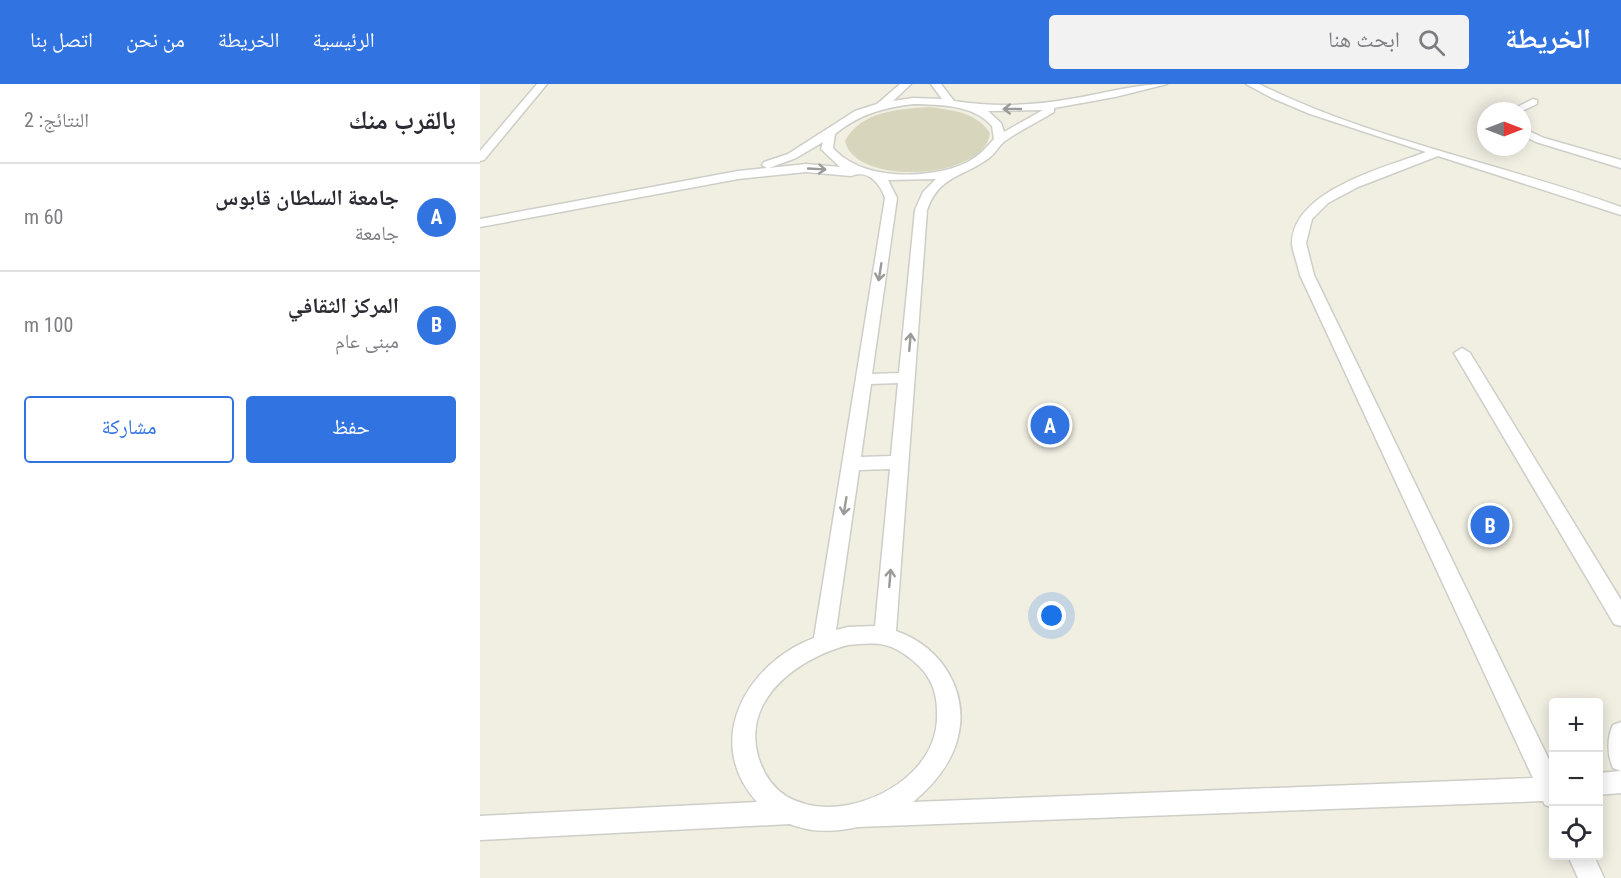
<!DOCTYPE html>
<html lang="ar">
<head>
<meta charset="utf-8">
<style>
  :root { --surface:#fff; --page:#f2f2f3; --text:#2b2b33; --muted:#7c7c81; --line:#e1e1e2; --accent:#3173e0 }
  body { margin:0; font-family:"Roboto Condensed","Noto Naskh Arabic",sans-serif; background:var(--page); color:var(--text); direction:rtl }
  .controls { position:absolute; right:18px; bottom:18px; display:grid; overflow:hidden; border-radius:6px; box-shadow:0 3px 15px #0003 }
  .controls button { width:54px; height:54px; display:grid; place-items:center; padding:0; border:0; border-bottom:2px solid var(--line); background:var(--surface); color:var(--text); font:30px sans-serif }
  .compass { position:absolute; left:997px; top:18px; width:54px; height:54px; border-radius:50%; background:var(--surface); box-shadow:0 3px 15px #0003; rotate:90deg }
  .you { position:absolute; left:572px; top:532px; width:21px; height:21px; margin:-15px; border:4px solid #fff; border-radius:50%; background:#1a73e8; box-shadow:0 0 0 9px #1a73e833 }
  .badge { display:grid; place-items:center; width:39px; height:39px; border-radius:50%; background:var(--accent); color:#fff; font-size:20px; font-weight:700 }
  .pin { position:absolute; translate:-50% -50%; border:3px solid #fff; box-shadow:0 2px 6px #0006 }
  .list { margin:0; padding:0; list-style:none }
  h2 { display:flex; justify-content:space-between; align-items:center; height:78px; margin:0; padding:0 24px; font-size:26px }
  h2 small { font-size:20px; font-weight:400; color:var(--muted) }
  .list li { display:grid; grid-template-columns:39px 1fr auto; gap:18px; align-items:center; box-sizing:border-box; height:108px; padding:0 24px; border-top:2px solid var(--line) }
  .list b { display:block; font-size:22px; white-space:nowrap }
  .list p { margin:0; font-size:20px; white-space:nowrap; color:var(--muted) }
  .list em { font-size:20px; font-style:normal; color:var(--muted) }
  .actions { display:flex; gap:12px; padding:18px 24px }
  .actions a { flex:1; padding:14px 0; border:2px solid var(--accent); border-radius:6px; text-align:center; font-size:21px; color:var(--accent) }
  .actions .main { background:var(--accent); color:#fff }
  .icon { flex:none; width:33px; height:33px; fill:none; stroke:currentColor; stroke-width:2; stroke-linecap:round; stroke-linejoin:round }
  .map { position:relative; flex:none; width:1141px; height:794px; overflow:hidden; direction:ltr }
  header { display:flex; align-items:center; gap:36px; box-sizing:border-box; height:84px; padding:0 30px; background:var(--accent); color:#fff }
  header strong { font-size:28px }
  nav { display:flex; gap:33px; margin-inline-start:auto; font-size:21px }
  .search { width:420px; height:54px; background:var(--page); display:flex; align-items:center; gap:15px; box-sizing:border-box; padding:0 21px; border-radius:6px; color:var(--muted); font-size:22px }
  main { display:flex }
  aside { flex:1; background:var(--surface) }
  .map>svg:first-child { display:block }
  .built { fill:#f1efe2; fill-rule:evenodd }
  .green { fill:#d8d5bd }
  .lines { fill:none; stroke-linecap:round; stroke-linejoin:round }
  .service-casing { stroke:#cecec8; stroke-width:3 }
  .service { fill:#fff; fill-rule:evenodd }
  .oneway { stroke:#9a9a99 }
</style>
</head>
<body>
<header>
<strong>الخريطة</strong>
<div class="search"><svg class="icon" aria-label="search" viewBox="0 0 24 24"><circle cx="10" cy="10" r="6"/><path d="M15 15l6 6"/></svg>ابحث هنا</div>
<nav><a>الرئيسية</a><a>الخريطة</a><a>من نحن</a><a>اتصل بنا</a></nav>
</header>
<main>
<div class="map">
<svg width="1141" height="794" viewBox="0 0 1141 794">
  <rect width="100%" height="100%" fill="#faf9f3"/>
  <path class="built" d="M0 0H1141V794H0ZM1006 27H1042V63H1006ZM1074 618H1118V772H1074Z"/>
  <path class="green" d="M449 23C472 26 496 28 510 49 505 96 375 103 365 57 381 27 419 25 449 23Z"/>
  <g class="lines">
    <defs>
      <g id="service">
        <path d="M57 0H67L4 76 0 77V67Z"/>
        <path d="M420 0H431L413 17 433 14 462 15 451 0H461L474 17C513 23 551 22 590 15 623 10 654 0 687 0L635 13 574 24V28C558 38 540 46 525 57 519 61 516 69 509 74 484 93 459 91 447 126L416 547C463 563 492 611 476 660 468 684 452 702 433 718L1053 694 820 191C818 181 813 169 812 160 812 106 907 83 946 68L830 30 792 14 766 0H779C891 56 1023 80 1141 123V131L958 72 878 103 848 119 832 135 826 159 834 191 1074 686V724L1065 721 1063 717 378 743C355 748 332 749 310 740L0 756V732L277 718C222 657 267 579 334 554L405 114C400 99 388 85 371 92L326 88 258 95 0 143V135L258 87 287 84 282 81 284 78 308 70 375 27 397 20ZM433 20C460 21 493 20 512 42L514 55C506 64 498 73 486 79 448 96 382 97 353 64L355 50C379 30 403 24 433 20ZM563 26 524 48 521 39 508 27ZM343 58 341 65 360 83 326 80 289 84 316 74ZM456 95 443 108 435 126 419 289 392 290 417 114 408 96ZM418 299 411 372 381 373 391 300ZM410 385 395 542 368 543 356 546 379 386ZM368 561C380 560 393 558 405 561 416 563 431 574 439 582 452 595 457 610 457 627 460 678 413 712 368 721 347 725 325 723 306 712 292 703 283 689 278 672 262 614 319 574 368 561Z"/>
        <path d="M1053 15 1057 16V20L1042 27H1029Z"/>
        <path d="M1042 44 1064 54 1141 76V84L1056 58 1042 51Z"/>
        <path d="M982 264 990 269 1141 516V542L1134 540 974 269Z"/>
        <path d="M1141 638V709L1118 711V689L1141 687 1133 684C1127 671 1127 653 1133 641Z"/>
        <path d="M1088 772H1114L1124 794H1098Z"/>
      </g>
    </defs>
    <use href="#service" class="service-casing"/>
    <use href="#service" class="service"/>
  </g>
  <defs><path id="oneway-shaft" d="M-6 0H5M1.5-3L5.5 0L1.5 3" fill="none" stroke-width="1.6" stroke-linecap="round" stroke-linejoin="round" transform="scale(1.5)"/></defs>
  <g class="oneway">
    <use href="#oneway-shaft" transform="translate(532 25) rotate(180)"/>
    <use href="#oneway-shaft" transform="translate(337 85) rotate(3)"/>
    <use href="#oneway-shaft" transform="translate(400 188) rotate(99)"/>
    <use href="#oneway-shaft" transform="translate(430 258) rotate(-85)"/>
    <use href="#oneway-shaft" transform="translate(365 422) rotate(99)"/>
    <use href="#oneway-shaft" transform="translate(410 494) rotate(-85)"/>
  </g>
</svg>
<div class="controls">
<button>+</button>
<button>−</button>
<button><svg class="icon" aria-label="locate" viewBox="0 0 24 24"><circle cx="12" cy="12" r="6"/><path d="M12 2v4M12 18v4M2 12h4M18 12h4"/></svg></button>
</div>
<svg class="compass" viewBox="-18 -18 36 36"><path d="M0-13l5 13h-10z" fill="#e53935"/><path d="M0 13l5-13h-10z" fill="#7c7c81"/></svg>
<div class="you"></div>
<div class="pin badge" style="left:570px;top:341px">A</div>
<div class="pin badge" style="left:1010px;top:441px">B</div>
</div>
<aside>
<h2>بالقرب منك<small>النتائج: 2</small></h2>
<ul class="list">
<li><span class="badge">A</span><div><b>جامعة السلطان قابوس</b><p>جامعة</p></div><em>60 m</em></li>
<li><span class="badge">B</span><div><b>المركز الثقافي</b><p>مبنى عام</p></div><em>100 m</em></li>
</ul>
<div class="actions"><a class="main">حفظ</a><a>مشاركة</a></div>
</aside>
</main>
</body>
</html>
